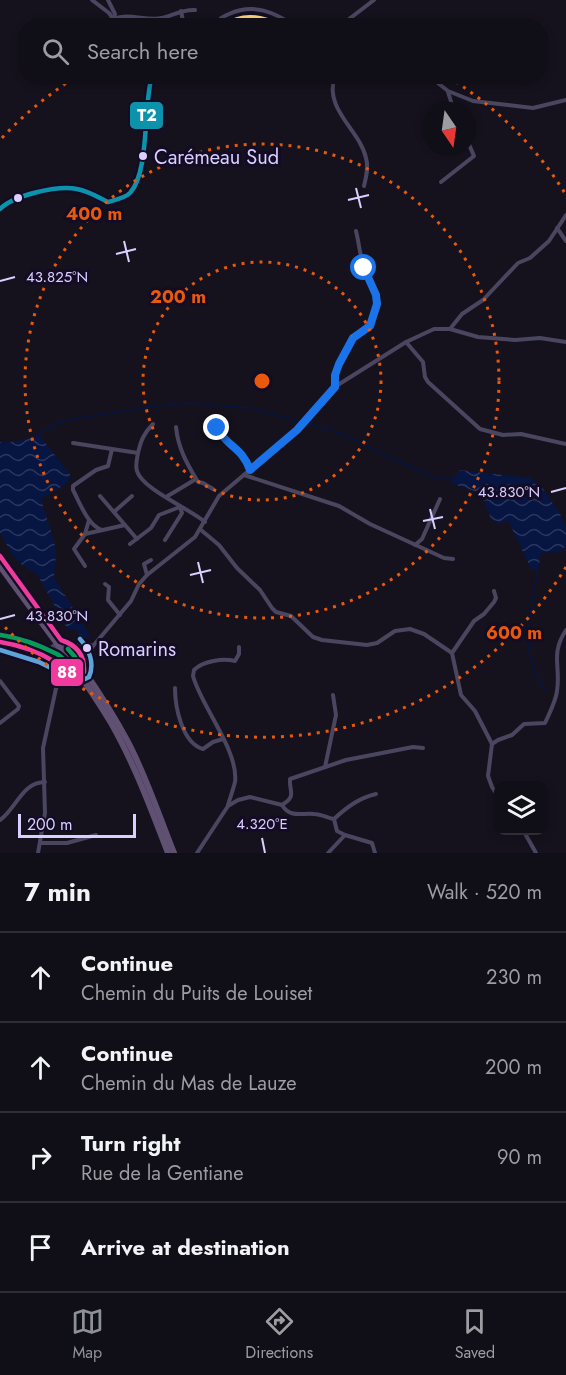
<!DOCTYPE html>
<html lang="en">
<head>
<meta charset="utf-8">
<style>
  :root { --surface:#100e16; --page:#1e1c23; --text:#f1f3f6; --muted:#9c9ca1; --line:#302e35; --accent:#8c9099 }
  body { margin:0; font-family:Jost,sans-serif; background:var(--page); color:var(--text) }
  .controls { position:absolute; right:18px; bottom:18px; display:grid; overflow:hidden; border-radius:12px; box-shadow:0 3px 9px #0003 }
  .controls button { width:54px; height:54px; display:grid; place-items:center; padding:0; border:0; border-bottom:2px solid var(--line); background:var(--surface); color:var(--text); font:30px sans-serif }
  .compass { position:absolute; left:422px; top:102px; width:54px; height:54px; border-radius:50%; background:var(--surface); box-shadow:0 3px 9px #0003; rotate:167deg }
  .scale { position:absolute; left:18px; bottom:15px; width:118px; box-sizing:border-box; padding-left:6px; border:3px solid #dacfff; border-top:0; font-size:16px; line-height:21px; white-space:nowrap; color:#dacfff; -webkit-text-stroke:4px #130c24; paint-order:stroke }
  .stop { position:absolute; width:18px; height:18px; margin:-14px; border:4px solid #1a73e8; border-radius:50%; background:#fff }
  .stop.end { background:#1a73e8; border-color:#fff; box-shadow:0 2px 6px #0008 }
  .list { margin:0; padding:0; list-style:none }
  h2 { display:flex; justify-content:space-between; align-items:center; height:78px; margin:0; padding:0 24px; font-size:26px }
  h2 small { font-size:20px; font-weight:400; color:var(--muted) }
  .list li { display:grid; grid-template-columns:39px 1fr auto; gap:18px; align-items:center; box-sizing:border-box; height:90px; padding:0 24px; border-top:2px solid var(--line) }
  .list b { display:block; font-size:22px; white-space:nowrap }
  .list p { margin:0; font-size:20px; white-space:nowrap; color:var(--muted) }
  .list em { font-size:20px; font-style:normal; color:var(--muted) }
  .icon { flex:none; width:33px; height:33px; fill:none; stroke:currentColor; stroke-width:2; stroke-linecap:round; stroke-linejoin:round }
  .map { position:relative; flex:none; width:566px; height:853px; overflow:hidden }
  .search { position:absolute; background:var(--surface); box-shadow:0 3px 9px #0003; left:18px; right:18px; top:18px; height:66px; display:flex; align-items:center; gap:15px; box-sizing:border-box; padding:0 21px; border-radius:24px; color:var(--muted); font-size:22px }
  .sheet { height:438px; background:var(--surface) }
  nav { display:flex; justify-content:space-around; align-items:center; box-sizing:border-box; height:84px; border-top:2px solid var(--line); background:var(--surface); font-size:16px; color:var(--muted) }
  nav a { display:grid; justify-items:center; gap:3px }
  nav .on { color:var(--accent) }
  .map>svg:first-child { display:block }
  .water { fill:url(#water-waves) }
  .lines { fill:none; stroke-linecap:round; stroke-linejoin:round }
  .stream { stroke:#061541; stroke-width:1.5 }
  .street { stroke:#4a4660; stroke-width:4 }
  .primary { stroke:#605071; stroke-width:6 }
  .bus-1-casing { stroke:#130c24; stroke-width:9 }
  .bus-2-casing { stroke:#130c24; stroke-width:9 }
  .bus-3-casing { stroke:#130c24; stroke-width:9 }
  .bus-4-casing { stroke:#130c24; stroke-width:9 }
  .bus-5-casing { stroke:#130c24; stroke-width:9 }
  .bus-1 { stroke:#0d92ac; stroke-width:4.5 }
  .bus-2 { stroke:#fed07a; stroke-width:4.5 }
  .bus-3 { stroke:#f13a9d; stroke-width:4.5 }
  .bus-4 { stroke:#5fa4d9; stroke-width:4.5 }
  .bus-5 { stroke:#069b5a; stroke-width:4.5 }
  .route { stroke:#1a73e8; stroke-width:8 }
  .ticks { fill:none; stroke:#dacfff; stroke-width:2 }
  .ring { fill:none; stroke:#e8590c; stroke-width:3; stroke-dasharray:3 6 }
  .bus-dot { fill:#dacfff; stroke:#130c24; stroke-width:2 }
  .labels { text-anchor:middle; stroke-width:6; stroke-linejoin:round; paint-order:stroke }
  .bus-label { font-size:20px; fill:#dacfff; stroke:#130c24; text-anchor:start }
  .ticks-label { font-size:15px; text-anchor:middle; fill:#dacfff; stroke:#130c24; stroke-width:6; stroke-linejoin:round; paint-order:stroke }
  .centre { fill:#e8590c; stroke:#130c24; stroke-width:3 }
  .ring-label { font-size:18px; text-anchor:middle; font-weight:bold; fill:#e8590c; stroke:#130c24; stroke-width:6; stroke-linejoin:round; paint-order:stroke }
  .line-badge { stroke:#130c24; stroke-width:2 }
  .badge-label { font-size:16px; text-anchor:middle; font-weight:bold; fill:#fff }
</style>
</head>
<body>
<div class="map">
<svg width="566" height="853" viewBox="0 0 566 853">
  <defs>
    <pattern id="water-waves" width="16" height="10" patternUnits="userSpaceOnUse" patternTransform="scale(1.5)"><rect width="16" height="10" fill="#061541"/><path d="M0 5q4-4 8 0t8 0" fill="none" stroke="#2a365e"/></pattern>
  </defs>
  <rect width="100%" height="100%" fill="#15121e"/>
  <g class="water">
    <path d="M40 436 71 476 66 484 41 499 54 541 56 554 54 577 91 638 81 637 76 629 68 630 37 574 22 565 13 556 0 533V442C16 444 26 437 40 436Z"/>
    <path d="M460 470 531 478 541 486 559 512 566 527V545L561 552 541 553 538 570 531 569 508 520 499 524 491 519 481 493 450 483Z"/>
  </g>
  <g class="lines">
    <g class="stream">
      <path d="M306 423 342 434 436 479H454"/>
      <path d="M36 438 37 434 65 420 165 405 191 403 249 408 301 422"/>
      <path d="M537 571C532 617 515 647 546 691"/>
    </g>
    <g class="street">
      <path d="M92 0 109 13 118 26"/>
      <path d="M108 0 115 14 114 18"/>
      <path d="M181 11 184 26"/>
      <path d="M114 19C129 12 147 22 162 18 174 15 183 9 195 10"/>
      <path d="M215 26C218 19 222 17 229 14 254 3 274 12 295 26"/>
      <path d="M340 26 374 0"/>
      <path d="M335 76C323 109 360 130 366 158 369 167 366 177 364 186"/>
      <path d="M429 76 448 91 473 101 533 108 566 100"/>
      <path d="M448 92 454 111"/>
      <path d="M441 182 474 156 468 142 470 127 467 125"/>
      <path d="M557 228 566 241"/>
      <path d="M450 329 462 314 483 300 518 263 530 258 549 241 566 215"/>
      <path d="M406 342 423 362 425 377 428 382 480 429 503 435 521 434 566 444"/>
      <path d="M335 387C334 371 343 352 352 339 362 327 377 324 377 302 377 290 367 279 364 268 360 256 359 243 356 231"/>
      <path d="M153 424C144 433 141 440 138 453 137 459 135 466 137 471 142 489 190 509 205 522"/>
      <path d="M176 427C178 448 187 464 198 482L203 483 213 489"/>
      <path d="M217 428C227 447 243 448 250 470"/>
      <path d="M73 443 112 449"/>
      <path d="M244 475 339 506 370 524 444 558 453 559"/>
      <path d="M100 496 125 525"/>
      <path d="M166 497 196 479"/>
      <path d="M115 511 132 496"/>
      <path d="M102 530C88 526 80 503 73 490V486L96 470 108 466 112 449 138 453"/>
      <path d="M201 530 219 545 237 568 260 590 272 608 276 612 291 616 313 637 322 640 367 645 377 643 395 631 410 629 424 634 452 653"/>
      <path d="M85 534 125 525 137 539"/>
      <path d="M130 544 151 528 159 515 180 507 182 513 165 540"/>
      <path d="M415 545 422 539 440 499"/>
      <path d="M85 566 74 549 85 534 89 520"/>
      <path d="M147 575 144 564 151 560"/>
      <path d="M105 584 109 587 108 600 120 615"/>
      <path d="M494 591 496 598 494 602 484 614 474 621 452 653 461 695 475 711 492 744 488 776 492 787 498 796"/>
      <path d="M64 641C75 643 81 650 85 661"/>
      <path d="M0 642 19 646 57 664"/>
      <path d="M75 645H91"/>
      <path d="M55 647 58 664 72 675 80 674"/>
      <path d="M42 654 55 645"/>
      <path d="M84 668 88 652 131 601 139 584 147 575 195 537 219 496 297 430 333 388 406 342 434 329H450L478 337 515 340 540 338 566 342"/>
      <path d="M0 681 19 706 18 709 0 723"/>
      <path d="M58 683 72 675"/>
      <path d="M175 688C175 707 182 743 203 749L213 742 223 739"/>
      <path d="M492 744 498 740 512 735 524 724 545 723C549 714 556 701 557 691 561 667 550 654 566 630"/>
      <path d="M325 767 336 715 333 695"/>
      <path d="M228 805C230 798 233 790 235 782 239 751 201 706 193 676L194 670C203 661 223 658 235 661L239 654V647"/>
      <path d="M282 805C290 818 300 813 314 814 321 814 328 818 334 819L337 831 345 835 372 843 375 853"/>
      <path d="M334 819C347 807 359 798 376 794"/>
      <path d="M0 820C16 809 22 782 45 782"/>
      <path d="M523 830 536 853"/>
      <path d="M40 843H67L96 835"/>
      <path d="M38 853 45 813 43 748 57 684 58 665"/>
      <path d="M197 853 228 806 238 800 250 797 282 805C297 796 289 792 290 779L346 760 413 747 423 748"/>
      <path d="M328 853 345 835"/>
    </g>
    <g class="primary">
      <path d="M0 556C44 617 93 676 128 742 147 778 159 816 174 853"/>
      <path d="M0 566C37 618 78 668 111 723 135 765 151 809 168 853"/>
    </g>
    <defs>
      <path id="bus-1" d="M0 209C14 195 58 185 77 189 88 191 98 197 108 202 115 200 125 198 130 193 150 171 143 104 152 76"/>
      <path id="bus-2" d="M224 26C242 13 262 16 280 26"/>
      <path id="bus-3" d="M0 556 61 640C77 645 85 655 84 672 79 674 75 676 70 674 64 672 60 665 55 662 39 652 19 645 0 642"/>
      <path id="bus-4" d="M0 650 39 662 51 668 68 681 79 682 89 677C95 663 89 649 80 639"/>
      <path id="bus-5" d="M1 635C21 638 39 645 57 654 64 658 69 666 77 667L75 657 68 649"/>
    </defs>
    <use href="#bus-1" class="bus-1-casing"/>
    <use href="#bus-2" class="bus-2-casing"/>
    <use href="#bus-3" class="bus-3-casing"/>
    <use href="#bus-4" class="bus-4-casing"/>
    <use href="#bus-5" class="bus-5-casing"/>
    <use href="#bus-1" class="bus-1"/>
    <use href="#bus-2" class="bus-2"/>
    <use href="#bus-3" class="bus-3"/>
    <use href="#bus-4" class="bus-4"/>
    <use href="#bus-5" class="bus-5"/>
  </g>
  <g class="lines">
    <path class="route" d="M217 428C227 447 242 447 250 470L297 430 335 387V375L339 364 353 338 370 326 377 304 376 295 364 268"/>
  </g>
  <path class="ticks" d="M356 188 361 208M348 200 369 195M124 241 129 262M116 254 136 249M0 281 15 277M551 492 566 488M430 509 435 529M423 521 443 517M198 562 203 583M190 575 211 570M0 619 15 615M262 838 265 853"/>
  <g class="ring">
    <circle cx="262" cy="381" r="119"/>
    <circle cx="262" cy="381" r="237"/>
    <path d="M566 567A356 356 0 0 1 2 624M2 138A356 356 0 0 1 76 77M243 25A356 356 0 0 1 281 25M448 77A356 356 0 0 1 566 195"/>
  </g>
  <g class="bus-dot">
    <circle cx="143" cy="156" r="5"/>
    <circle cx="18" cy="198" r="5"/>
    <circle cx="87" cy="648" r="5"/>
  </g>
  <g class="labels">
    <g class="bus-label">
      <text x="154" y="164">Carémeau Sud</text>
      <text x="98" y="656">Romarins</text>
    </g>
  </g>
  <g class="ticks-label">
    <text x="57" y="282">43.825°N</text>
    <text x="509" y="497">43.830°N</text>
    <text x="57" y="621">43.830°N</text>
    <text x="262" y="829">4.320°E</text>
  </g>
  <circle cx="262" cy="381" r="9" class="centre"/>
  <g class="ring-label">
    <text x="94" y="220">400 m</text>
    <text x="178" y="303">200 m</text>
    <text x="514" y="639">600 m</text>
  </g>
  <g class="line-badge">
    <rect x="129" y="101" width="35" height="29" rx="6" fill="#0d92ac"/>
    <rect x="50" y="658" width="34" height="29" rx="6" fill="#f13a9d"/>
  </g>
  <g class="badge-label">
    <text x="147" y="121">T2</text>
    <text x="67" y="678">88</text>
  </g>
</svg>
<div class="controls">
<button><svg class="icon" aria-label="layers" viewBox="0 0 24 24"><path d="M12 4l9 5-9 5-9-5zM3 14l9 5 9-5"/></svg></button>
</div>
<svg class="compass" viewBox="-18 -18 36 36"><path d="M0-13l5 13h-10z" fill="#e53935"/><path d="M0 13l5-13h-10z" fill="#9c9ca1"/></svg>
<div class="scale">200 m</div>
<div class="stop" style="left:364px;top:268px"></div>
<div class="stop end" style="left:217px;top:428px"></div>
<div class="search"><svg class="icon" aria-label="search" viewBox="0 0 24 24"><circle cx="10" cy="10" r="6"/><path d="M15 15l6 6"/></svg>Search here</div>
</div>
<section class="sheet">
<h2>7 min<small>Walk · 520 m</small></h2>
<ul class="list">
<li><svg class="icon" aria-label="ahead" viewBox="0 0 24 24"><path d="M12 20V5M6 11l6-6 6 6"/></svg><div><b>Continue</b><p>Chemin du Puits de Louiset</p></div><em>230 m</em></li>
<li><svg class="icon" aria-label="ahead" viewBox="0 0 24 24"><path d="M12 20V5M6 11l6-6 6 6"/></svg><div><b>Continue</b><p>Chemin du Mas de Lauze</p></div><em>200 m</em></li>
<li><svg class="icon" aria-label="right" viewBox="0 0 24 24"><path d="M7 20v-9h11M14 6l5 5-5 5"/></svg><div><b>Turn right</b><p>Rue de la Gentiane</p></div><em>90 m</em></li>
<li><svg class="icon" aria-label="arrive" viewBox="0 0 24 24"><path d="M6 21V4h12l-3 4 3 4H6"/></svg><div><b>Arrive at destination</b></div></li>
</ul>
</section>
<nav>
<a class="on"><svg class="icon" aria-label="map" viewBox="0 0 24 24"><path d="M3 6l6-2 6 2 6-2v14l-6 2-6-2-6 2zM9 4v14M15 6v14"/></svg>Map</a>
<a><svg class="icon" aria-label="directions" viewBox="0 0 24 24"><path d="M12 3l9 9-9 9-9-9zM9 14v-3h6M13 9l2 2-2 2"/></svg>Directions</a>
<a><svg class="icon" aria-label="saved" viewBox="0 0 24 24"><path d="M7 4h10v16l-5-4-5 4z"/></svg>Saved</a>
</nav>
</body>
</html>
